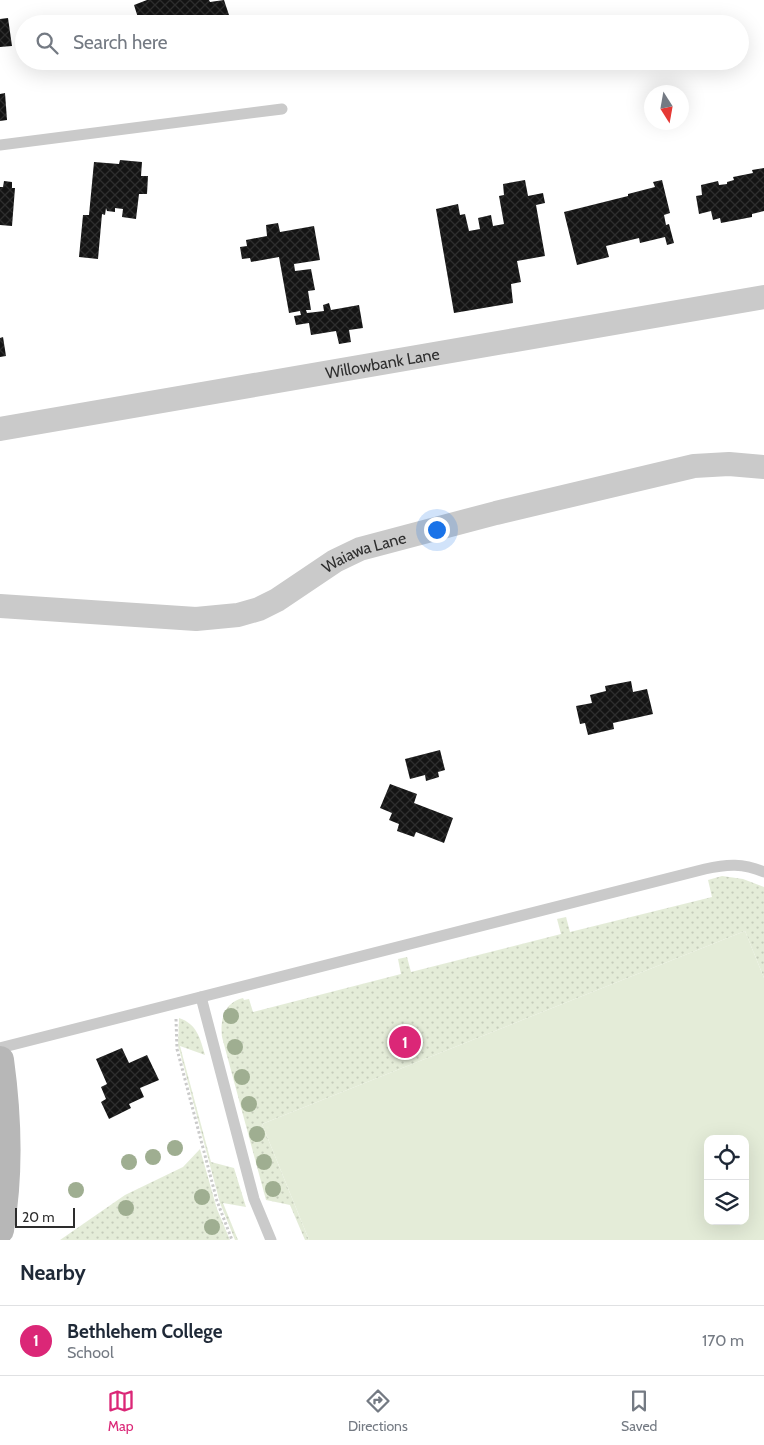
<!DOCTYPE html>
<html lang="en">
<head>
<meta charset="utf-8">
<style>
  :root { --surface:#fff; --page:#f2f2f3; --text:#1f2937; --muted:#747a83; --line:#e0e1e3; --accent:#db2777 }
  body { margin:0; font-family:Cabin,sans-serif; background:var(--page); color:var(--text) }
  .controls { position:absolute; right:15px; bottom:15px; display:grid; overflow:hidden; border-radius:10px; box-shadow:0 5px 20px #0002 }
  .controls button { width:45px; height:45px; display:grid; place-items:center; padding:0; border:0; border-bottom:1px solid var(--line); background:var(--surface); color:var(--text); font:25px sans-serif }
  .compass { position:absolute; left:644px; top:85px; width:45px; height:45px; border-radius:50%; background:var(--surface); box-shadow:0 5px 20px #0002; rotate:169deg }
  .scale { position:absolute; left:15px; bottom:12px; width:60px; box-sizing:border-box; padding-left:5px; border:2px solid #2d2d2d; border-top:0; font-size:14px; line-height:18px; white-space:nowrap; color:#2d2d2d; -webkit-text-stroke:4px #fff; paint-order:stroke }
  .you { position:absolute; left:436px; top:529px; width:18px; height:18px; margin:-12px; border:4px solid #fff; border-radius:50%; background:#1a73e8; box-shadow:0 0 0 8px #1a73e833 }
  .badge { display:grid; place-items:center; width:32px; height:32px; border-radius:50%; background:var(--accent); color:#fff; font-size:16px; font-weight:700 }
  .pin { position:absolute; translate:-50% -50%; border:2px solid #fff; box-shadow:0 1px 5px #0006 }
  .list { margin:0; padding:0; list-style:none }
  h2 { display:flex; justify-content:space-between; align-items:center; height:65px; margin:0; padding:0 20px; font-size:21px }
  h2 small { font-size:16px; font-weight:400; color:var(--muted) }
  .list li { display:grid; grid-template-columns:32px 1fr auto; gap:15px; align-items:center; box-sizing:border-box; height:70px; padding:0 20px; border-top:1px solid var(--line) }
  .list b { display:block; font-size:19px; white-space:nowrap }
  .list p { margin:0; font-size:16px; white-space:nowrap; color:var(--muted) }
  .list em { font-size:16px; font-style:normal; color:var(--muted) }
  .icon { flex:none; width:28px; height:28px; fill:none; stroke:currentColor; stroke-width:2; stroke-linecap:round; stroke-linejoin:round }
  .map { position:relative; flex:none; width:764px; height:1240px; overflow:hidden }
  .search { position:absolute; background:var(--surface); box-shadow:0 5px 20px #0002; left:15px; right:15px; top:15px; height:55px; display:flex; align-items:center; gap:12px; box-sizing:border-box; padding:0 18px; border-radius:28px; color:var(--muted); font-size:19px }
  .sheet { height:135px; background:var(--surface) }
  nav { display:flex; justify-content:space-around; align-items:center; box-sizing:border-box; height:70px; border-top:1px solid var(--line); background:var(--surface); font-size:14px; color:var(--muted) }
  nav a { display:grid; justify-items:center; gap:2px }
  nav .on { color:var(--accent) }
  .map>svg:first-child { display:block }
  .grass { fill:url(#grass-dots) }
  .pitch { fill:#e4ecd8; fill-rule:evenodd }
  .building { fill:url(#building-cross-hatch) }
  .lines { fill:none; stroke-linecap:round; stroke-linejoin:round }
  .path { stroke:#cacaca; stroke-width:3; stroke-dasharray:2.5 2.5; stroke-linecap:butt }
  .service { stroke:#cacaca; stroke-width:11 }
  .minor { stroke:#cacaca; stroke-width:24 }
  .secondary { stroke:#b7b7b7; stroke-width:28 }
  .tree { fill:#9fae91 }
  .labels { text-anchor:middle; stroke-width:5; stroke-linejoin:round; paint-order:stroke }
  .street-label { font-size:16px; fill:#2d2d2d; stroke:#fff }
</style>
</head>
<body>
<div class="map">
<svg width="764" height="1240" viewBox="0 0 764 1240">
  <defs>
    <pattern id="grass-dots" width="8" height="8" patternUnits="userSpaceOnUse" patternTransform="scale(1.25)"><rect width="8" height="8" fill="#e4ecd8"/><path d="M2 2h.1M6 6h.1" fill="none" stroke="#c4cbba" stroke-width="1.8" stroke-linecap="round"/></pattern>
    <pattern id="building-cross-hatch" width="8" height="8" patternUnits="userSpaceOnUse" patternTransform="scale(1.25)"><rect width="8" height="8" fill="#141414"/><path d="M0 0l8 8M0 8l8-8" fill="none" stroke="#2e2e2e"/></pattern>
  </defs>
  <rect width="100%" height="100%" fill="#fff"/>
  <g class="grass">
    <path d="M722 876 743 879 764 887V978L745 931 262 1124 309 1240H305L290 1205 266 1200 222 1037C220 1019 224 1003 243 998L244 1000 249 999 253 1012 401 974 398 959 407 957 411 972 561 934 557 919 566 917 570 932 712 897 708 880Z"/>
    <path d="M179 1018C197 1024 200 1038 205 1055L180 1046 211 1162 234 1168 246 1207 223 1203 238 1240H235L220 1203 178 1045Z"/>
    <path d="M200 1149 217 1209 230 1240H60L125 1195 183 1167Z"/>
  </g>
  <path class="pitch" d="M745 931 764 978V1240H309L262 1124ZM708 1139H745V1221H708Z"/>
  <g class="building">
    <path d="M147 0H209L210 2 224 0 232 24H178L176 19 163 24H140L134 5Z"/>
    <path d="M8 18 12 46 0 47V19Z"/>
    <path d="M5 93 7 120 0 121V94Z"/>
    <path d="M120 160 142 162 141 176H148L147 194H139L136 219 122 217 123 209 115 208V212L107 211 106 208 105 215 102 214 98 259 79 257 83 215H89L94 162 119 164Z"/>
    <path d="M764 168V211L752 214V217L721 223 720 218 713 220 711 211 699 214 696 196 702 195 701 185 718 181 719 185 727 184V182L734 180 733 177 753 173 752 170Z"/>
    <path d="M525 180 528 196 543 193 545 203 536 205 545 256 517 261 521 282 511 284 513 303 454 313 436 209 458 204 460 215 465 214 469 231 480 229 478 218 491 215 493 226 504 224 499 196 504 195 503 184Z"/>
    <path d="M662 180 670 213 664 215 666 225 669 224 674 243 667 245 665 237 640 243 639 238 606 246 609 257 577 265 564 212 628 196V194L655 187 653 182Z"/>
    <path d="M4 181 12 182V188H15L12 226 0 225V187H3Z"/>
    <path d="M278 223 280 232 314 226 320 260 294 264 295 271 311 269 315 290 308 291 311 310H306L307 313 324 311 323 305 329 303 331 310 359 305 363 328 349 330 351 342 339 344 336 331 311 335 309 323 296 325 294 316 301 315 300 311 289 313 279 257 251 262 250 258 242 259 240 247 247 246 246 240 267 236 266 225Z"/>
    <path d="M3 337 6 356 0 357V338Z"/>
    <path d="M631 681 633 692 647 689 653 714 613 723 614 729 588 735 585 723 580 724 576 706 592 703 590 695 606 691 605 686Z"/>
    <path d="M440 750 445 770 438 772 439 777 426 781 425 775 410 779 405 759Z"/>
    <path d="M390 784 417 794 414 803 453 818 444 843 416 832 414 837 397 831 399 824 389 820 392 813 380 808Z"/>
    <path d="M122 1048 129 1063 147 1055 159 1080 140 1088 144 1097 129 1104 131 1108 109 1119 101 1102 106 1099 101 1087 107 1084 96 1059Z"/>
  </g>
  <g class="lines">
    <path class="path" d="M176 1019 177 1049 217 1201 232 1240"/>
    <g class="service">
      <path d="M0 145 282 109"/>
      <path d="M201 997 254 1199 271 1240"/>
      <path d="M0 1048 705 869C727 864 743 863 764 872"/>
    </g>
    <g class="minor">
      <path id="s1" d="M0 429 764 297"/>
      <path id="s2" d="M0 606 196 619 238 615 259 609 277 600 335 561 360 549 496 513 694 466 729 464 764 467"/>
    </g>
    <path class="secondary" d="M0 1060C8 1118 10 1173 0 1230"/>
  </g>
  <g class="tree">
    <circle cx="231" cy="1016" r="8"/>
    <circle cx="235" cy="1047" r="8"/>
    <circle cx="242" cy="1077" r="8"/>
    <circle cx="249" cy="1104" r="8"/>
    <circle cx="257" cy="1134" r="8"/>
    <circle cx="175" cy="1148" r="8"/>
    <circle cx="153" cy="1157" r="8"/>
    <circle cx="129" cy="1162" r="8"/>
    <circle cx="264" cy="1162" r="8"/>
    <circle cx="273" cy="1189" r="8"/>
    <circle cx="76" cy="1190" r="8"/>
    <circle cx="202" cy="1197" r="8"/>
    <circle cx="126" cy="1208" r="8"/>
    <circle cx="212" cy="1227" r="8"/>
  </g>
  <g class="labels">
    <g class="street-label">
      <text dy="6" stroke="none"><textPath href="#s1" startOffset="388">Willowbank Lane</textPath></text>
      <text dy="6" stroke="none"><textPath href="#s2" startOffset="381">Waiawa Lane</textPath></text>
    </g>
  </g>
</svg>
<div class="controls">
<button><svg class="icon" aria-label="locate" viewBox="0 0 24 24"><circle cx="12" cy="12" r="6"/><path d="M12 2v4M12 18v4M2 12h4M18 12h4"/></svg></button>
<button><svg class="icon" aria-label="layers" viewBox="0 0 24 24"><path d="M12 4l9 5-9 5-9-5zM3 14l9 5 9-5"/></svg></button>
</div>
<svg class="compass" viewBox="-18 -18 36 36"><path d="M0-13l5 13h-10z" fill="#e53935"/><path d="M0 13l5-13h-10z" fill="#747a83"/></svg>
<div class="scale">20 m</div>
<div class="you"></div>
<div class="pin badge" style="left:405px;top:1042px">1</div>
<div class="search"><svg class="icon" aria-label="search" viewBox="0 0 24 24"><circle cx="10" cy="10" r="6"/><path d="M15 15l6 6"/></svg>Search here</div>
</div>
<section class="sheet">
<h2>Nearby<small></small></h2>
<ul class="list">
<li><span class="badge">1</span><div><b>Bethlehem College</b><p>School</p></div><em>170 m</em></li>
</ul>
</section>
<nav>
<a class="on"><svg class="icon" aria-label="map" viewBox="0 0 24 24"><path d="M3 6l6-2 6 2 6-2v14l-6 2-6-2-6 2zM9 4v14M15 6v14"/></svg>Map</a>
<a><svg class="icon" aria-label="directions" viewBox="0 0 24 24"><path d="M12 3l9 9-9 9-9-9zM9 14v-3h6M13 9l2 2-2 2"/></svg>Directions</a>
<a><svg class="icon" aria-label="saved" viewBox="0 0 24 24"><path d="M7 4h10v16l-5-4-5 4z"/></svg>Saved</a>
</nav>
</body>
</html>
